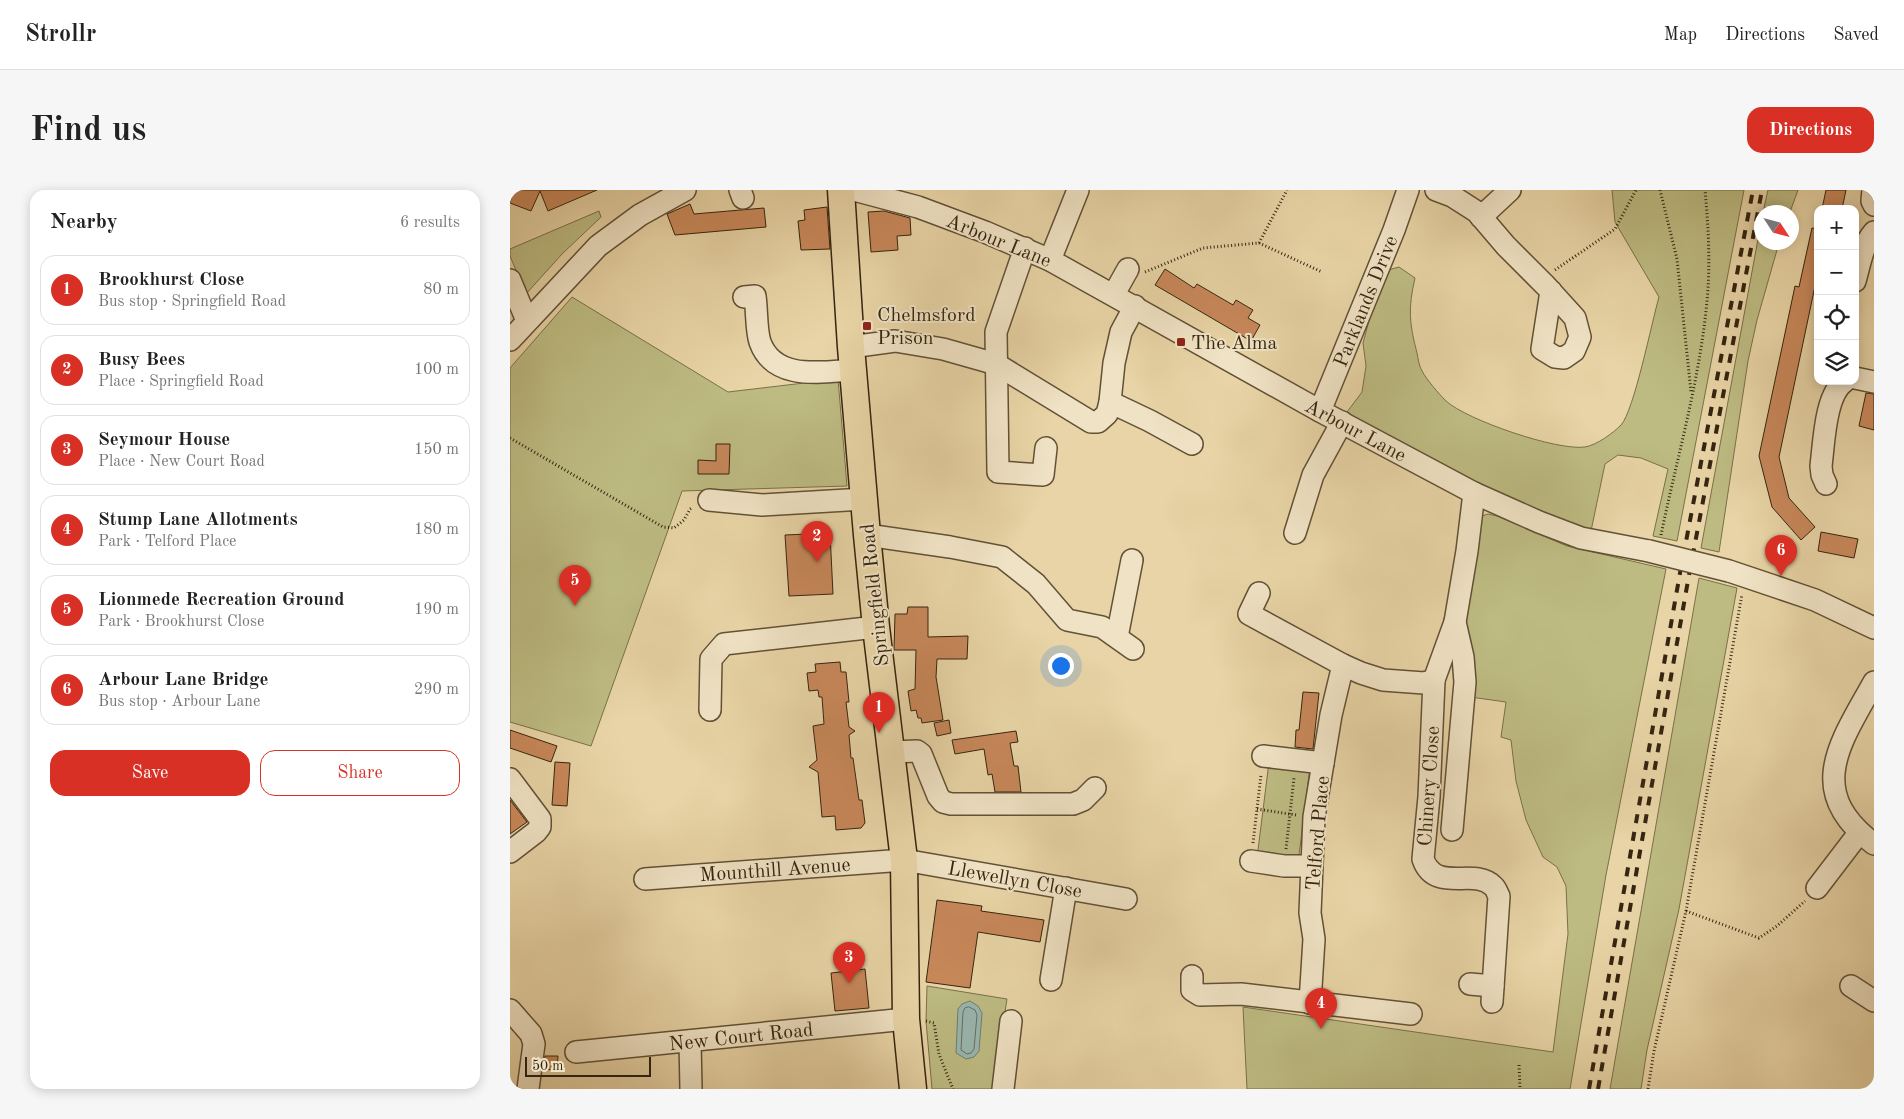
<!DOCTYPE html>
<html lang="en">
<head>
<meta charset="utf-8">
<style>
  :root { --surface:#fff; --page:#f6f6f6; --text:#222; --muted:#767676; --line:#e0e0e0; --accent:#d93025 }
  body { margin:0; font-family:"Old Standard TT",serif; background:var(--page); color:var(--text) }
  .controls { position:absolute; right:15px; top:15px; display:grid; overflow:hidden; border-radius:10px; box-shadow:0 2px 12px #0003 }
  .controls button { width:45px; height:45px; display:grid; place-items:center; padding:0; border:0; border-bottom:1px solid var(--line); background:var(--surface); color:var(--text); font:25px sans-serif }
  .compass { position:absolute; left:1244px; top:15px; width:45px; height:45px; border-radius:50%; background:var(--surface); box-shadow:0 2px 12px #0003; rotate:126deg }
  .scale { position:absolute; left:15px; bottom:12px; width:126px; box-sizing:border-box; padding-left:5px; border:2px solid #352511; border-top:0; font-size:14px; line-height:18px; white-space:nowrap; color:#352511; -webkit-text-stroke:4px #f0e3c5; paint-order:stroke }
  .you { position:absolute; left:550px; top:475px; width:18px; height:18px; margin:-12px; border:4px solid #fff; border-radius:50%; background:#1a73e8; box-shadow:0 0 0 8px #1a73e833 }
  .badge { display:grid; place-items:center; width:32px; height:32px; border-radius:50%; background:var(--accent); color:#fff; font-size:16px; font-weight:700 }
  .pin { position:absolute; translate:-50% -41px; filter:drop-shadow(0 1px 2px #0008) }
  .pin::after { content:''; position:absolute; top:26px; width:18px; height:15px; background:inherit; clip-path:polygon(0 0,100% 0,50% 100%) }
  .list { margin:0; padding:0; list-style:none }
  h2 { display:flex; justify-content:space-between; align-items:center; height:65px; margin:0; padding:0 20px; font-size:21px }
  h2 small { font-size:16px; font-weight:400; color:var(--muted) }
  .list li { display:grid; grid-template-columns:32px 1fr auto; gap:15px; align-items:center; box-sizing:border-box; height:70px; margin:0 10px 10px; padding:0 10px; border:1px solid var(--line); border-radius:15px }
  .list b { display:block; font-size:19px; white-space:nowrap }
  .list p { margin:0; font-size:16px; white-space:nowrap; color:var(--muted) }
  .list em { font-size:16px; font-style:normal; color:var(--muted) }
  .actions { display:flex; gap:10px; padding:15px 20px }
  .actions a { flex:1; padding:11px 0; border:1px solid var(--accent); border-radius:15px; text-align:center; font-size:18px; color:var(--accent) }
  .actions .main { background:var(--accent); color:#fff }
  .icon { flex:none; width:28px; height:28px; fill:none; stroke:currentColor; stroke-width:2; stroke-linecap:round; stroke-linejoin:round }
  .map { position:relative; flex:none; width:1364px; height:899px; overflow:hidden; border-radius:15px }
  header { display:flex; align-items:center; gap:30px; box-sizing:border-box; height:70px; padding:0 25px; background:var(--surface); border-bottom:1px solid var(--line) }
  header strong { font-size:24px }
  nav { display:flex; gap:28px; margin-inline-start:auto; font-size:18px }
  .intro { display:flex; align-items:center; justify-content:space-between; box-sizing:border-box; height:120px; padding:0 30px }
  h1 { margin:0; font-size:35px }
  .button { padding:12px 22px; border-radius:15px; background:var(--accent); color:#fff; font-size:18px; font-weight:700 }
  main { display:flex; gap:30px; padding:0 30px }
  aside { flex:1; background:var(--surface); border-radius:15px; box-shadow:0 2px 12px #0003 }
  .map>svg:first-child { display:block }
  .green { fill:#bdbb82; stroke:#79704a }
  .water { fill:#99b7b0; stroke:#717d70 }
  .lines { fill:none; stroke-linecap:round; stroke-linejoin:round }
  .shore { stroke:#676e60; stroke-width:1 }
  .building { fill:#c8885a; stroke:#352511 }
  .minor-casing { stroke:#625136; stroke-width:24 }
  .major-casing { stroke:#352511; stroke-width:29 }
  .path { stroke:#352511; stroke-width:3; stroke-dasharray:1 2.5; stroke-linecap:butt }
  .minor { stroke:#f0e3c5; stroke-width:21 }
  .major { stroke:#e8d4a6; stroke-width:26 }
  .rail { stroke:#352511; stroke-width:4; stroke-dasharray:9 9; stroke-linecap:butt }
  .minor-bridge-casing { stroke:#625136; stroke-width:24; stroke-linecap:butt }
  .minor-bridge { stroke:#f0e3c5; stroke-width:21 }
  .poi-dot { fill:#8f2418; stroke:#f0e3c5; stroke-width:2 }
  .labels { text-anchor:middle; stroke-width:4; stroke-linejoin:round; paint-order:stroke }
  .street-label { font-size:20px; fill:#352511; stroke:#f0e3c5 }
  .poi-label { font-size:20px; fill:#352511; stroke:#f0e3c5; text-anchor:start }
</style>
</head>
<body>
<header>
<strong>Strollr</strong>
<nav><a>Map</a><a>Directions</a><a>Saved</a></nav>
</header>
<div class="intro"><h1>Find us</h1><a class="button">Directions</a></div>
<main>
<aside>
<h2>Nearby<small>6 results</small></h2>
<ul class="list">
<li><span class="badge">1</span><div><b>Brookhurst Close</b><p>Bus stop · Springfield Road</p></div><em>80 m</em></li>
<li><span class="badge">2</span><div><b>Busy Bees</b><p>Place · Springfield Road</p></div><em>100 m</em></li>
<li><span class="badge">3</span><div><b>Seymour House</b><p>Place · New Court Road</p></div><em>150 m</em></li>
<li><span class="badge">4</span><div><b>Stump Lane Allotments</b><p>Park · Telford Place</p></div><em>180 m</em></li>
<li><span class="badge">5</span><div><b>Lionmede Recreation Ground</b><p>Park · Brookhurst Close</p></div><em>190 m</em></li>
<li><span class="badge">6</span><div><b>Arbour Lane Bridge</b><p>Bus stop · Arbour Lane</p></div><em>290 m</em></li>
</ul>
<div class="actions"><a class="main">Save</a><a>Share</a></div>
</aside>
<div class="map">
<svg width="1364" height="899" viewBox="0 0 1364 899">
  <rect width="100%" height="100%" fill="#e8d4a6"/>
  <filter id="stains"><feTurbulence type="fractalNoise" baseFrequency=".004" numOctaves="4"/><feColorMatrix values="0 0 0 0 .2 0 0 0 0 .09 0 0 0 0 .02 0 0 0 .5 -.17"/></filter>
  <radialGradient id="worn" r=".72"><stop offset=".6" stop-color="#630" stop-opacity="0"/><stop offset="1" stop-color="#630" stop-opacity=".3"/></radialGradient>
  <g class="green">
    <path d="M1102 0H1234L1167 351 1143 346 1158 279 1131 268 1108 265 1095 274 1081 341 1068 338 971 296 846 228 837 222 852 202 856 176 853 153 860 127 878 80 889 77 905 88C898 119 899 132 907 163 908 168 909 176 912 181 917 190 928 203 936 211 957 230 1047 261 1075 257 1087 255 1103 243 1111 235 1124 221 1142 131 1149 107L1105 32Z"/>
    <path d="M1258 0H1288L1280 22H1253Z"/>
    <path d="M89 21 91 27 52 64 16 104 0 66V59Z"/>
    <path d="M1251 33 1252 52 1269 53 1247 130 1238 171 1209 362 1191 358Z"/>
    <path d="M62 107 218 202 328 189 337 296 172 301 81 556 0 532V178Z"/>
    <path d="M978 324 987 326 1057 356 1156 379 1096 685 1060 899H737L733 817 1043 862 1058 744 1056 696 1047 677 1033 667 1016 630 1006 591 1001 550 991 547 996 512 960 507 953 424 972 326Z"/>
    <path d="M1189 388 1227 398 1169 719 1137 860 1131 899H1100Z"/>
    <path d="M759 572 800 577 788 673 747 668Z"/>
    <path d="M417 796 497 809 483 899H422L416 831Z"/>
  </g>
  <path class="water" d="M460 811 468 816 472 823 469 861 464 867 456 869 446 863 448 819 452 814Z"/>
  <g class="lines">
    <path class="shore" d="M459 817 465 820 467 825 464 859 461 863 457 864 451 860 453 822 455 818Z"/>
  </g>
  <g class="building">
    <path d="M3 0H87L38 21 30 1 21 21 0 13Z"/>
    <path d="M1316 0H1336L1332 19H1312Z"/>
    <path d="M180 14 184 24 254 18 256 37 165 45 157 24Z"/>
    <path d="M317 17 320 59 291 60 288 31 295 30 294 20Z"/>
    <path d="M374 21 400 28 401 45 387 46 388 60 361 62 358 22Z"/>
    <path d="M1302 38 1308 39V96H1305L1269 267 1279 308 1305 337 1291 350 1262 317 1249 266 1285 96 1289 97Z"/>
    <path d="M655 79 684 98 687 94 723 115 726 110 743 120 738 128 750 135 741 151 645 95Z"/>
    <path d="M1356 203 1364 204V240L1349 236Z"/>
    <path d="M206 254H220L219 284H188V270L206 271Z"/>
    <path d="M1311 342 1348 349 1344 368 1308 361Z"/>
    <path d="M320 343 323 404 279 406 275 345Z"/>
    <path d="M398 417H418V447L458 446 457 469H427L426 487 433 530 412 533 411 528H408L406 520 401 521 398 501 405 499 406 460H384L385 424H397Z"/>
    <path d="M330 472 331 482H336L339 512H336L339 537 345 541 339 545 341 568H343L349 610H352L355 633 351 638 326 640 325 626 312 627 308 582 299 577 307 570 303 536 314 534 312 507H309L308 500 299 501 297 483 306 482 305 474Z"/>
    <path d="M793 502 809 503 803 559 785 557 786 540H789Z"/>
    <path d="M439 530 441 543 427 546 424 533Z"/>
    <path d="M0 540 47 556 41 572 0 558Z"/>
    <path d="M506 541 508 552 500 553 504 576H508L511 602H485L482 584 478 585 474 559 445 564 442 550Z"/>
    <path d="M45 572 60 573 57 616 42 615Z"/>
    <path d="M0 610 17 632 0 644Z"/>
    <path d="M427 710 472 716 471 721 534 730 530 752 468 742 460 798 416 792Z"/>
    <path d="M355 779 359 818 325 821 321 783Z"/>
    <path d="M35 866H48L47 880 33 879Z"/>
  </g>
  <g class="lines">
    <defs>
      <g id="minor">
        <path d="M230 0 233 8"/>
        <path d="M344 0 408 17 475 42 540 70 810 221 964 303 1029 332 1071 348 1139 361"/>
        <path d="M926 0 942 6 967 22 996 56 1036 96 1065 128 1070 147 1064 161 1054 168 1045 167 1032 159 1041 101"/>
        <path d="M1363 0 1362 11 1364 15"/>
        <path d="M971 27 1000 0"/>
        <path d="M515 58 486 142 488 282 533 285 536 258"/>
        <path d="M540 70 568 0"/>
        <path d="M0 90 17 131"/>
        <path d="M1345 91C1350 74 1352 56 1364 42"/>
        <path d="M604 104 618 79"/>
        <path d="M234 107 245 106C247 119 246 140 250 152 264 191 311 182 343 180"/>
        <path d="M0 150 88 56 130 25 175 0"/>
        <path d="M341 157 385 151 433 159 486 174 581 232H588L597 224 600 212 604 173 611 142 625 116"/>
        <path d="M1345 188 1364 192"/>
        <path d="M600 212 640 231 682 254"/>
        <path d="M810 221 884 40 898 0"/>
        <path d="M1316 294 1312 285 1311 276C1314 253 1315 204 1335 191"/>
        <path d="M199 310 252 315 354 309"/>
        <path d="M785 343 803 285 832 232"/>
        <path d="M357 345 440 357 492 367 526 394 557 430 592 437 623 459"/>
        <path d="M1219 381 1305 410 1364 438"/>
        <path d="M749 403 739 424 833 475 851 483 873 490 914 493 924 490 945 432 957 361 964 303"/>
        <path d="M607 447 622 370"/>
        <path d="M924 490 919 607 913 669C925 704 965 677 983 696 986 698 987 703 989 706L982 812"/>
        <path d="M1364 492C1331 552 1293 601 1364 654"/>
        <path d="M200 520 201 469 214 454 366 437"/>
        <path d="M381 562 407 561 411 564 428 606 433 612 441 614H563L573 610 585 598"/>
        <path d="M753 566 813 573"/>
        <path d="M0 589 30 629V637L26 642 0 662"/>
        <path d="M942 640 955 492 953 467 945 432"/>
        <path d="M741 671 774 676H802"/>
        <path d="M135 689 394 670 616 709"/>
        <path d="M1307 698 1349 643"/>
        <path d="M682 786V800L690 805 731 804 901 824"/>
        <path d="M541 790 556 698"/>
        <path d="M960 794 983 796"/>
        <path d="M1341 796 1364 811"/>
        <path d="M800 813 804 749 800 723 804 627 821 525 833 475"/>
        <path d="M0 820 21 844 24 854 18 899"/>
        <path d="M180 851 181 899"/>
        <path d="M66 862 396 829"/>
        <path d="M493 899 501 831"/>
      </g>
      <path id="major" d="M331 0 341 157 357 345 366 437 394 670 396 829 403 899"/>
    </defs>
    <use href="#minor" class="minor-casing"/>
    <use href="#major" class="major-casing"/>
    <g class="path">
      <path d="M1150 0 1167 69 1181 202"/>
      <path d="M749 53 812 82"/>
      <path d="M1045 80 1105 39 1126 0"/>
      <path d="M635 82 693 58 749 53 777 0"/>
      <path d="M0 248 153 337 164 338 174 330 180 319 183 317"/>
      <path d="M1151 345C1168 263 1192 182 1198 99 1200 66 1198 32 1195 0"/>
      <path d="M747 619 786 625"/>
      <path d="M743 653 751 585"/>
      <path d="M776 659 784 588"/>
      <path d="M1176 721 1249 748 1267 736 1295 711"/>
      <path d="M416 831 424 833 429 864 443 899"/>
      <path d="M1009 875 1010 899"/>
      <path d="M1138 899 1144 861 1176 721 1232 404"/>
    </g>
    <use href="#minor" class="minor"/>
    <use href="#major" class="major"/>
    <g class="rail">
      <path d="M1079 899 1170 383 1243 0"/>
      <path d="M1088 899 1179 385 1252 0"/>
    </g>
    <defs>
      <path id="minor-bridge" d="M1139 361 1219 381"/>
    </defs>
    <use href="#minor-bridge" class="minor-bridge-casing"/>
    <use href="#minor-bridge" class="minor-bridge"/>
  </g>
  <g class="poi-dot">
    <rect x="352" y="131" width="10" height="10" rx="2.5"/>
    <rect x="666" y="147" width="10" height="10" rx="2.5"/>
  </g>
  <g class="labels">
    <g class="street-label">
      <text transform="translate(489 50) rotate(22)" y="7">Arbour Lane</text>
      <text transform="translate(855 111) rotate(-68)" y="7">Parklands Drive</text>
      <text transform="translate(846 240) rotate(28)" y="7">Arbour Lane</text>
      <text transform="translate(364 405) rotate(-96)" y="7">Springfield Road</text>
      <text transform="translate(918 596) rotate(-86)" y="7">Chinery Close</text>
      <text transform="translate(807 643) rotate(-85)" y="7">Telford Place</text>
      <text transform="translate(265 679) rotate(-4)" y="7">Mounthill Avenue</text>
      <text transform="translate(505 689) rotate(10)" y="7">Llewellyn Close</text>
      <text transform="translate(231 846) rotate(-6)" y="7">New Court Road</text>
    </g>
    <g class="poi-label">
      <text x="367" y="131">Chelmsford<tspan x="367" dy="23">Prison</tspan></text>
      <text x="681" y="159">The Alma</text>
    </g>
  </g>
  <rect width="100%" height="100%" filter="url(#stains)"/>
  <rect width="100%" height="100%" fill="url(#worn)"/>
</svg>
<div class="controls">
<button>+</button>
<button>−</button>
<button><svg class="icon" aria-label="locate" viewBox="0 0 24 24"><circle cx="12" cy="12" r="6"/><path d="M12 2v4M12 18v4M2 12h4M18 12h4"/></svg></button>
<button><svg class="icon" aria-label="layers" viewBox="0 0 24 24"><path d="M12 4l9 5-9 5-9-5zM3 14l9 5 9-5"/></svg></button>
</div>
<svg class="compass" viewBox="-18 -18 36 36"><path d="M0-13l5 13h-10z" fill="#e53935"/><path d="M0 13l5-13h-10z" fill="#767676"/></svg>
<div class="scale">50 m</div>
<div class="you"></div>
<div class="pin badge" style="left:369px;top:543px">1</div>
<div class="pin badge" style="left:307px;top:372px">2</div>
<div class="pin badge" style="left:339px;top:793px">3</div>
<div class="pin badge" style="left:811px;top:839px">4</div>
<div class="pin badge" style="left:65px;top:416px">5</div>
<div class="pin badge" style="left:1271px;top:386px">6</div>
</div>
</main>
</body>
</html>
